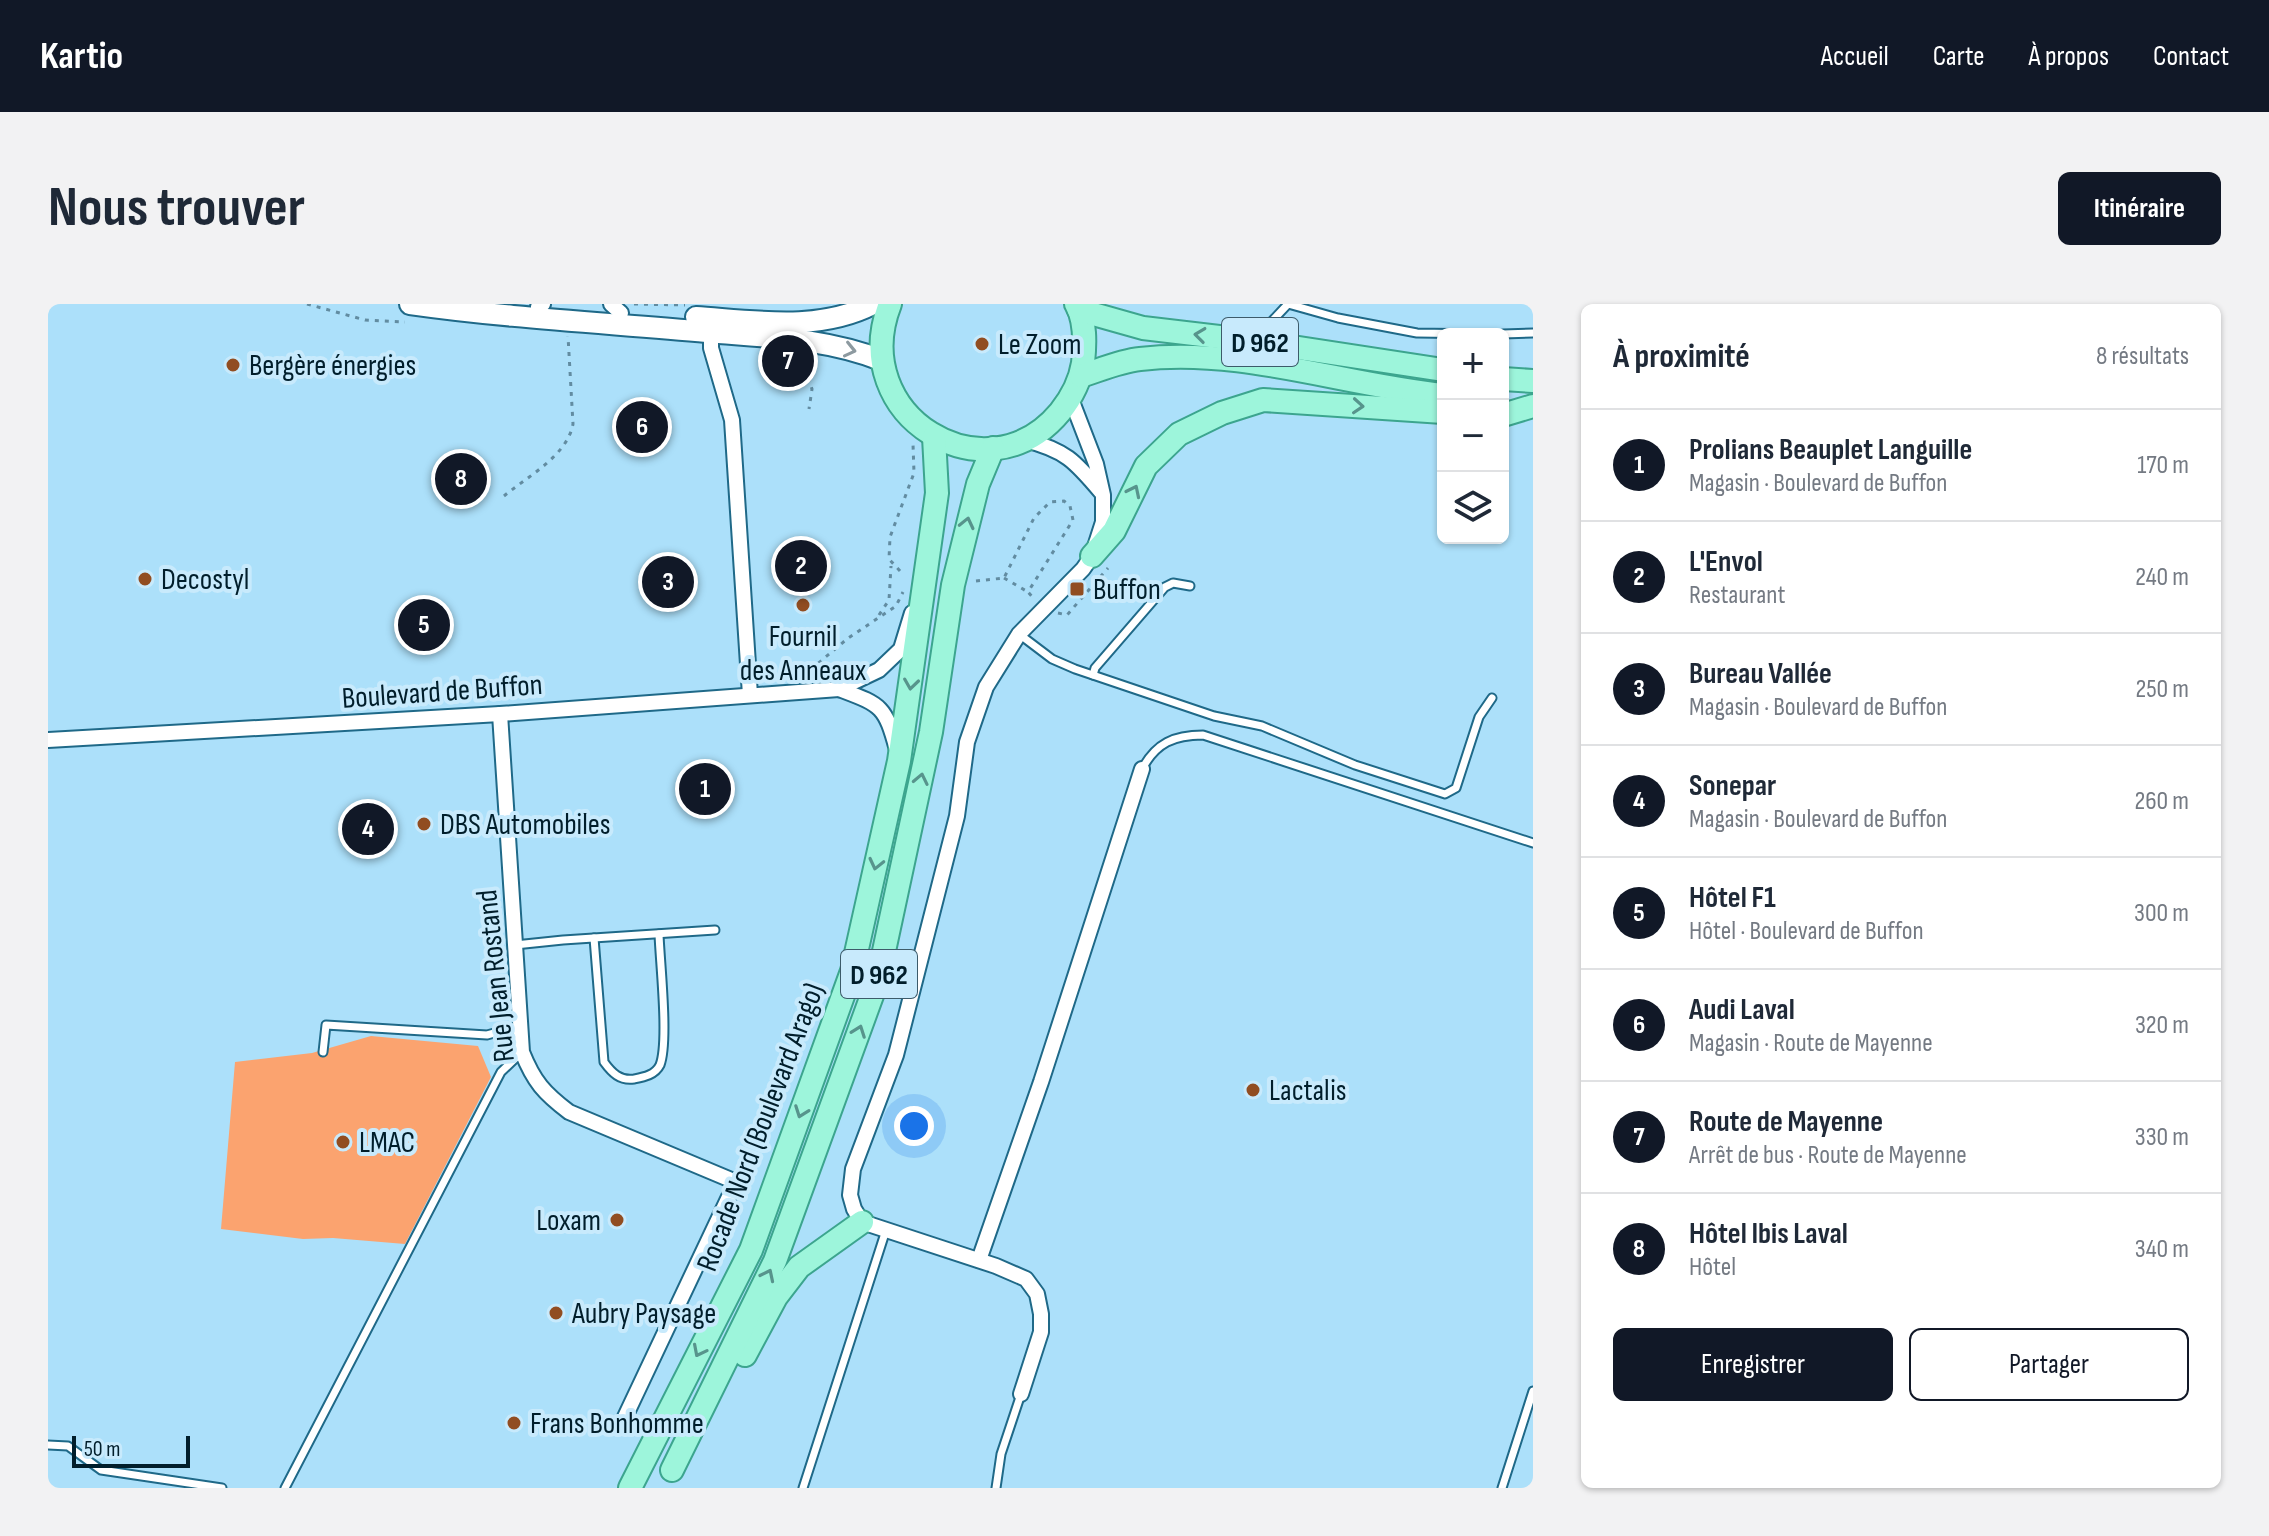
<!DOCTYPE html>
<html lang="fr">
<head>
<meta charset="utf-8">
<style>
  :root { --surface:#fff; --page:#f2f2f3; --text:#1f2937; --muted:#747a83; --line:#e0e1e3; --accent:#111827 }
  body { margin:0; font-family:"Sofia Sans Condensed",sans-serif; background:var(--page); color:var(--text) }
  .controls { position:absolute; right:24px; top:24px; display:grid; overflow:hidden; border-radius:12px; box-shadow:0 2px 6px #0004 }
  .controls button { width:72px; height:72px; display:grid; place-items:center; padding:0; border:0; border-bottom:2px solid var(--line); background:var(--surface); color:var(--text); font:40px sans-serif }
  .scale { position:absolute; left:24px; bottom:20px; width:118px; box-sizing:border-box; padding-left:8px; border:4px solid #011e2b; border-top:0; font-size:22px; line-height:28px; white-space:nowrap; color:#011e2b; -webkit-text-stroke:6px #c8eafc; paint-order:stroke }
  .you { position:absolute; left:866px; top:822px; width:28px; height:28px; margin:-20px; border:6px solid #fff; border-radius:50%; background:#1a73e8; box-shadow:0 0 0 12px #1a73e833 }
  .badge { display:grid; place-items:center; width:52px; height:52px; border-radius:50%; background:var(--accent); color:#fff; font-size:26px; font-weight:700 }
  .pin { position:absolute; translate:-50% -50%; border:4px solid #fff; box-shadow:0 2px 8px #0006 }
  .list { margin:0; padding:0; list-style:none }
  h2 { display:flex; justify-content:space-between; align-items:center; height:104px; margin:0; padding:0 32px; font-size:34px }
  h2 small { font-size:26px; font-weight:400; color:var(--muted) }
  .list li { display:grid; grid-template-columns:52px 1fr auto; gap:24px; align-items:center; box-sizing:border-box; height:112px; padding:0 32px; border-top:2px solid var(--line) }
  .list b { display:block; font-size:30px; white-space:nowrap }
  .list p { margin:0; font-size:26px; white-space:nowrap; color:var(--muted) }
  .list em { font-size:26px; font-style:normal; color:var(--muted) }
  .actions { display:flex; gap:16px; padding:24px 32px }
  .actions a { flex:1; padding:18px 0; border:2px solid var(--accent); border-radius:12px; text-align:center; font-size:28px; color:var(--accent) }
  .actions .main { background:var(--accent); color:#fff }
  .icon { flex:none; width:44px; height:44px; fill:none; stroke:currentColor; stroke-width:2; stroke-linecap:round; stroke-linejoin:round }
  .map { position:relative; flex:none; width:1485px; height:1184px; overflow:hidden; border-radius:12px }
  header { display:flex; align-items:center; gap:48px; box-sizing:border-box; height:112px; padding:0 40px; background:var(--accent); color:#fff }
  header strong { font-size:38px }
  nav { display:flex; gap:44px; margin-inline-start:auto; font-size:28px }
  .intro { display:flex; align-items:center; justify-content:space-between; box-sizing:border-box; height:192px; padding:0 48px }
  h1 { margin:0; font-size:56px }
  .button { padding:20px 36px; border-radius:12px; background:var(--accent); color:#fff; font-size:28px; font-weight:700 }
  main { display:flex; gap:48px; padding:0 48px }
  aside { flex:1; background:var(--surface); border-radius:12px; box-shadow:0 2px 6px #0004 }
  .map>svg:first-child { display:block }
  .green { fill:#fba36f }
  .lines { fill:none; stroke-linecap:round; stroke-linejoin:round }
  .lane-casing { stroke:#1f6988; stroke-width:11 }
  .street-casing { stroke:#1f6988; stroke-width:18 }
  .secondary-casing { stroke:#1f6988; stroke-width:24 }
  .primary-casing { stroke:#3ca58e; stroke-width:26 }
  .path { stroke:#628ca1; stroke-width:3; stroke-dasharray:4 6; stroke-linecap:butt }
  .lane { stroke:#fff; stroke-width:7 }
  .street { stroke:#fff; stroke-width:14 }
  .secondary { stroke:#fff; stroke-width:20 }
  .primary { stroke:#9df5db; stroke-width:22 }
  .oneway { stroke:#57948c }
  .oneway2 { stroke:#8d9aa0 }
  .poi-dot { fill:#914d21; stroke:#c8eafc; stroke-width:3 }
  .labels { text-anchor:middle; stroke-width:8; stroke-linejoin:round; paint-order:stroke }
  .shield { fill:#c8eafc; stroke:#3d5b6a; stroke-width:2 }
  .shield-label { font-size:28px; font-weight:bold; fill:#011e2b }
  .poi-label { font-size:30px; fill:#011e2b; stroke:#c8eafc; text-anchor:start }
  .street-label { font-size:30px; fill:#011e2b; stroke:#c8eafc }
</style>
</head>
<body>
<header>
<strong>Kartio</strong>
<nav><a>Accueil</a><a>Carte</a><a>À propos</a><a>Contact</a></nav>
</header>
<div class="intro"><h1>Nous trouver</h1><a class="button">Itinéraire</a></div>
<main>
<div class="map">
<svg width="1485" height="1184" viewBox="0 0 1485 1184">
  <rect width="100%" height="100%" fill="#ace0fa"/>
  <path class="green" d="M323 732 430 742 443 773 357 940 285 934 255 935 173 925 187 758 264 749Z"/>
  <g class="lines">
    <defs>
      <g id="lane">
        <path d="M1455 30 1485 29"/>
        <path d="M1209 33 1240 0 1290 14 1369 29 1438 30"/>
        <path d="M971 330 1004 355 1027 365 1166 412 1214 422 1307 461 1397 490 1408 484 1431 413 1444 394"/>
        <path d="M1045 371 1047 364 1117 283 1125 279 1142 282"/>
        <path d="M1094 465C1108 439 1126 431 1155 431L1485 539"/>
        <path d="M546 634 556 758C564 769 572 777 586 775 596 773 607 771 612 761 621 737 612 659 611 630"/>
        <path d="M467 641 515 636 667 626"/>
        <path d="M275 748 278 721 439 731 472 722"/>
        <path d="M0 1141 20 1142 53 1166 174 1184"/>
        <path d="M237 1184 453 768 474 748"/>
        <path d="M755 1184 838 926"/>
        <path d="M948 1184 953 1150 973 1090"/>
        <path d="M1454 1184 1485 1087"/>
      </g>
      <g id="street">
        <path d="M563 0 573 9"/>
        <path d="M490 3 495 0"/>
        <path d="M663 28V44L684 116 702 391"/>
        <path d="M977 136C1017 146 1027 157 1053 188"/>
        <path d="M791 385C833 401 837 401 849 446"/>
        <path d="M452 410 474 748C486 778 496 789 521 808L688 878 577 1113"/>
        <path d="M0 436 452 410 791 385 831 366 853 345 864 309"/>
        <path d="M931 956 993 778 1094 465"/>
        <path d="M973 1090 993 1028V1010L989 990 978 975 948 962 814 918 806 905 802 891 805 865 848 751 909 512 919 438 938 383 971 330 1035 265 1044 252 1055 218V191L1048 160 1023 95"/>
      </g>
      <g id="secondary">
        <path d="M362 0C461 14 560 19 659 28 718 33 778 34 833 56"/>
        <path d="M648 13C706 17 772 28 825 0"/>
      </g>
      <g id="primary">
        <path d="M842 0C798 112 938 197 1012 108 1024 93 1032 78 1035 59 1037 40 1038 17 1028 0"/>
        <path d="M1031 6 1095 24 1205 37 1395 66"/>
        <path d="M1033 72C1052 66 1072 57 1092 55 1193 43 1295 81 1395 91"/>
        <path d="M1455 75 1485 77"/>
        <path d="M1455 111 1485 102"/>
        <path d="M1044 252 1066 227 1098 162 1131 130 1174 109 1215 96 1395 108"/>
        <path d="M697 1051 728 993 751 963 814 918"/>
        <path d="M624 1166 727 957 830 675 883 428 905 281 930 180 945 144"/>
        <path d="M582 1184 703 946 804 667 851 457 889 189 886 133"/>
      </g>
    </defs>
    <use href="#lane" class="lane-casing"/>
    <use href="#street" class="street-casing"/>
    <use href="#secondary" class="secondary-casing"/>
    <use href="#primary" class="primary-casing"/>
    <g class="path">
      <path d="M259 0 317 16 357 18"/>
      <path d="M586 0 637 1"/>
      <path d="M753 55 764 85 761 105"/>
      <path d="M456 192C480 172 519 152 525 120L520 32"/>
      <path d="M852 267 841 255 842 233 866 169 865 140"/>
      <path d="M956 274 980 288"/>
      <path d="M928 277 956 274 986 214 1002 198 1016 197 1022 202 1025 216 980 288 986 295"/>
      <path d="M1010 309 1019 311 1060 264"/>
      <path d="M831 311 841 296 843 262"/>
      <path d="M755 372 799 335 848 302 855 288"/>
    </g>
    <use href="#lane" class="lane"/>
    <use href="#street" class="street"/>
    <use href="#secondary" class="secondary"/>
    <use href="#primary" class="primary"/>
  </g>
  <defs><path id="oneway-chevron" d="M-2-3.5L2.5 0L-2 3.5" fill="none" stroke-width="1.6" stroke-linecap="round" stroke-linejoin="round" transform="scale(2)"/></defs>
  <g class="oneway">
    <use href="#oneway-chevron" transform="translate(1152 31) rotate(-173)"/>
    <use href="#oneway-chevron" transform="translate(1310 102) rotate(4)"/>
    <use href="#oneway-chevron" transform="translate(1086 187) rotate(-64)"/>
    <use href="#oneway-chevron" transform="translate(919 219) rotate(-77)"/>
    <use href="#oneway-chevron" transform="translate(863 380) rotate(98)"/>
    <use href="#oneway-chevron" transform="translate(873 475) rotate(-78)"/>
    <use href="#oneway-chevron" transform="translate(828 560) rotate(103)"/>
    <use href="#oneway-chevron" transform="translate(811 727) rotate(-70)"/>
    <use href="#oneway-chevron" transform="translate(753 808) rotate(110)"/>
    <use href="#oneway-chevron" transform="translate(720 971) rotate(-64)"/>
    <use href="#oneway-chevron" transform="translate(651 1047) rotate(117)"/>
  </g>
  <use class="oneway2" href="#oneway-chevron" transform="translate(802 46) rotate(13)"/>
  <g class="poi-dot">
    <circle cx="934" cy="40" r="8"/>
    <circle cx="185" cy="61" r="8"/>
    <circle cx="97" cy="275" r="8"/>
    <rect x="1021" y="277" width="16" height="16" rx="4"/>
    <circle cx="755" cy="301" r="8"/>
    <circle cx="376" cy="520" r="8"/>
    <circle cx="1205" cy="786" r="8"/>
    <circle cx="295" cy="838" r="8"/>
    <circle cx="569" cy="916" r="8"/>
    <circle cx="508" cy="1009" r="8"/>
    <circle cx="466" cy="1119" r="8"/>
  </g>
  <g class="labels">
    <g class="shield">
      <rect x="1174" y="14" width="76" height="48" rx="6"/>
      <rect x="793" y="646" width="76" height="48" rx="6"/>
    </g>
    <g class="shield-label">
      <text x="1212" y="48">D 962</text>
      <text x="831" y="680">D 962</text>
    </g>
    <g class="poi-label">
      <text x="950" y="50">Le Zoom</text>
      <text x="201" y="71">Bergère énergies</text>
      <text x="113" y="285">Decostyl</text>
      <text x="1045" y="295">Buffon</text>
      <text x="755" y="342" text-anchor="middle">Fournil<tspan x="755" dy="34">des Anneaux</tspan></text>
      <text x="392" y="530">DBS Automobiles</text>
      <text x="1221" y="796">Lactalis</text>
      <text x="311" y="848">LMAC</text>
      <text x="553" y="926" text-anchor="end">Loxam</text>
      <text x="524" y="1019">Aubry Paysage</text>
      <text x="482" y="1129">Frans Bonhomme</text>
    </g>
    <g class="street-label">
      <text transform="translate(394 387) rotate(-4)" y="10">Boulevard de Buffon</text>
      <text transform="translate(447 672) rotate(-96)" y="10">Rue Jean Rostand</text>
      <text transform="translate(712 823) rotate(-69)" y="10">Rocade Nord (Boulevard Arago)</text>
    </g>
  </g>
</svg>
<div class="controls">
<button>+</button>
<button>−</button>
<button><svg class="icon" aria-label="layers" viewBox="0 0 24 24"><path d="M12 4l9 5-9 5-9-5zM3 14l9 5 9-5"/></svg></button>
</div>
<div class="scale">50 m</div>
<div class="you"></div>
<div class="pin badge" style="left:657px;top:485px">1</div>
<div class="pin badge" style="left:753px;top:262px">2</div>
<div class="pin badge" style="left:620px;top:278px">3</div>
<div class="pin badge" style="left:320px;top:525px">4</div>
<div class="pin badge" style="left:376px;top:321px">5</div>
<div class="pin badge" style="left:594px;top:123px">6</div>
<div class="pin badge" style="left:740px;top:57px">7</div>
<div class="pin badge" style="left:413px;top:175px">8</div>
</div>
<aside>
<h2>À proximité<small>8 résultats</small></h2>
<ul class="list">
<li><span class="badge">1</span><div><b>Prolians Beauplet Languille</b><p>Magasin · Boulevard de Buffon</p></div><em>170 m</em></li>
<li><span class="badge">2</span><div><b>L'Envol</b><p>Restaurant</p></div><em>240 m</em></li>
<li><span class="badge">3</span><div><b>Bureau Vallée</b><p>Magasin · Boulevard de Buffon</p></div><em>250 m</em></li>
<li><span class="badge">4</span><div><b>Sonepar</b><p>Magasin · Boulevard de Buffon</p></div><em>260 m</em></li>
<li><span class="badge">5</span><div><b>Hôtel F1</b><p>Hôtel · Boulevard de Buffon</p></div><em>300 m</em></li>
<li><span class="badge">6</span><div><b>Audi Laval</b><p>Magasin · Route de Mayenne</p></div><em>320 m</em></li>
<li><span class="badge">7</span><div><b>Route de Mayenne</b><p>Arrêt de bus · Route de Mayenne</p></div><em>330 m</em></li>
<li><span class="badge">8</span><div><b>Hôtel Ibis Laval</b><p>Hôtel</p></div><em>340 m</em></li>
</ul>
<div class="actions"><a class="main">Enregistrer</a><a>Partager</a></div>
</aside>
</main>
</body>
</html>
